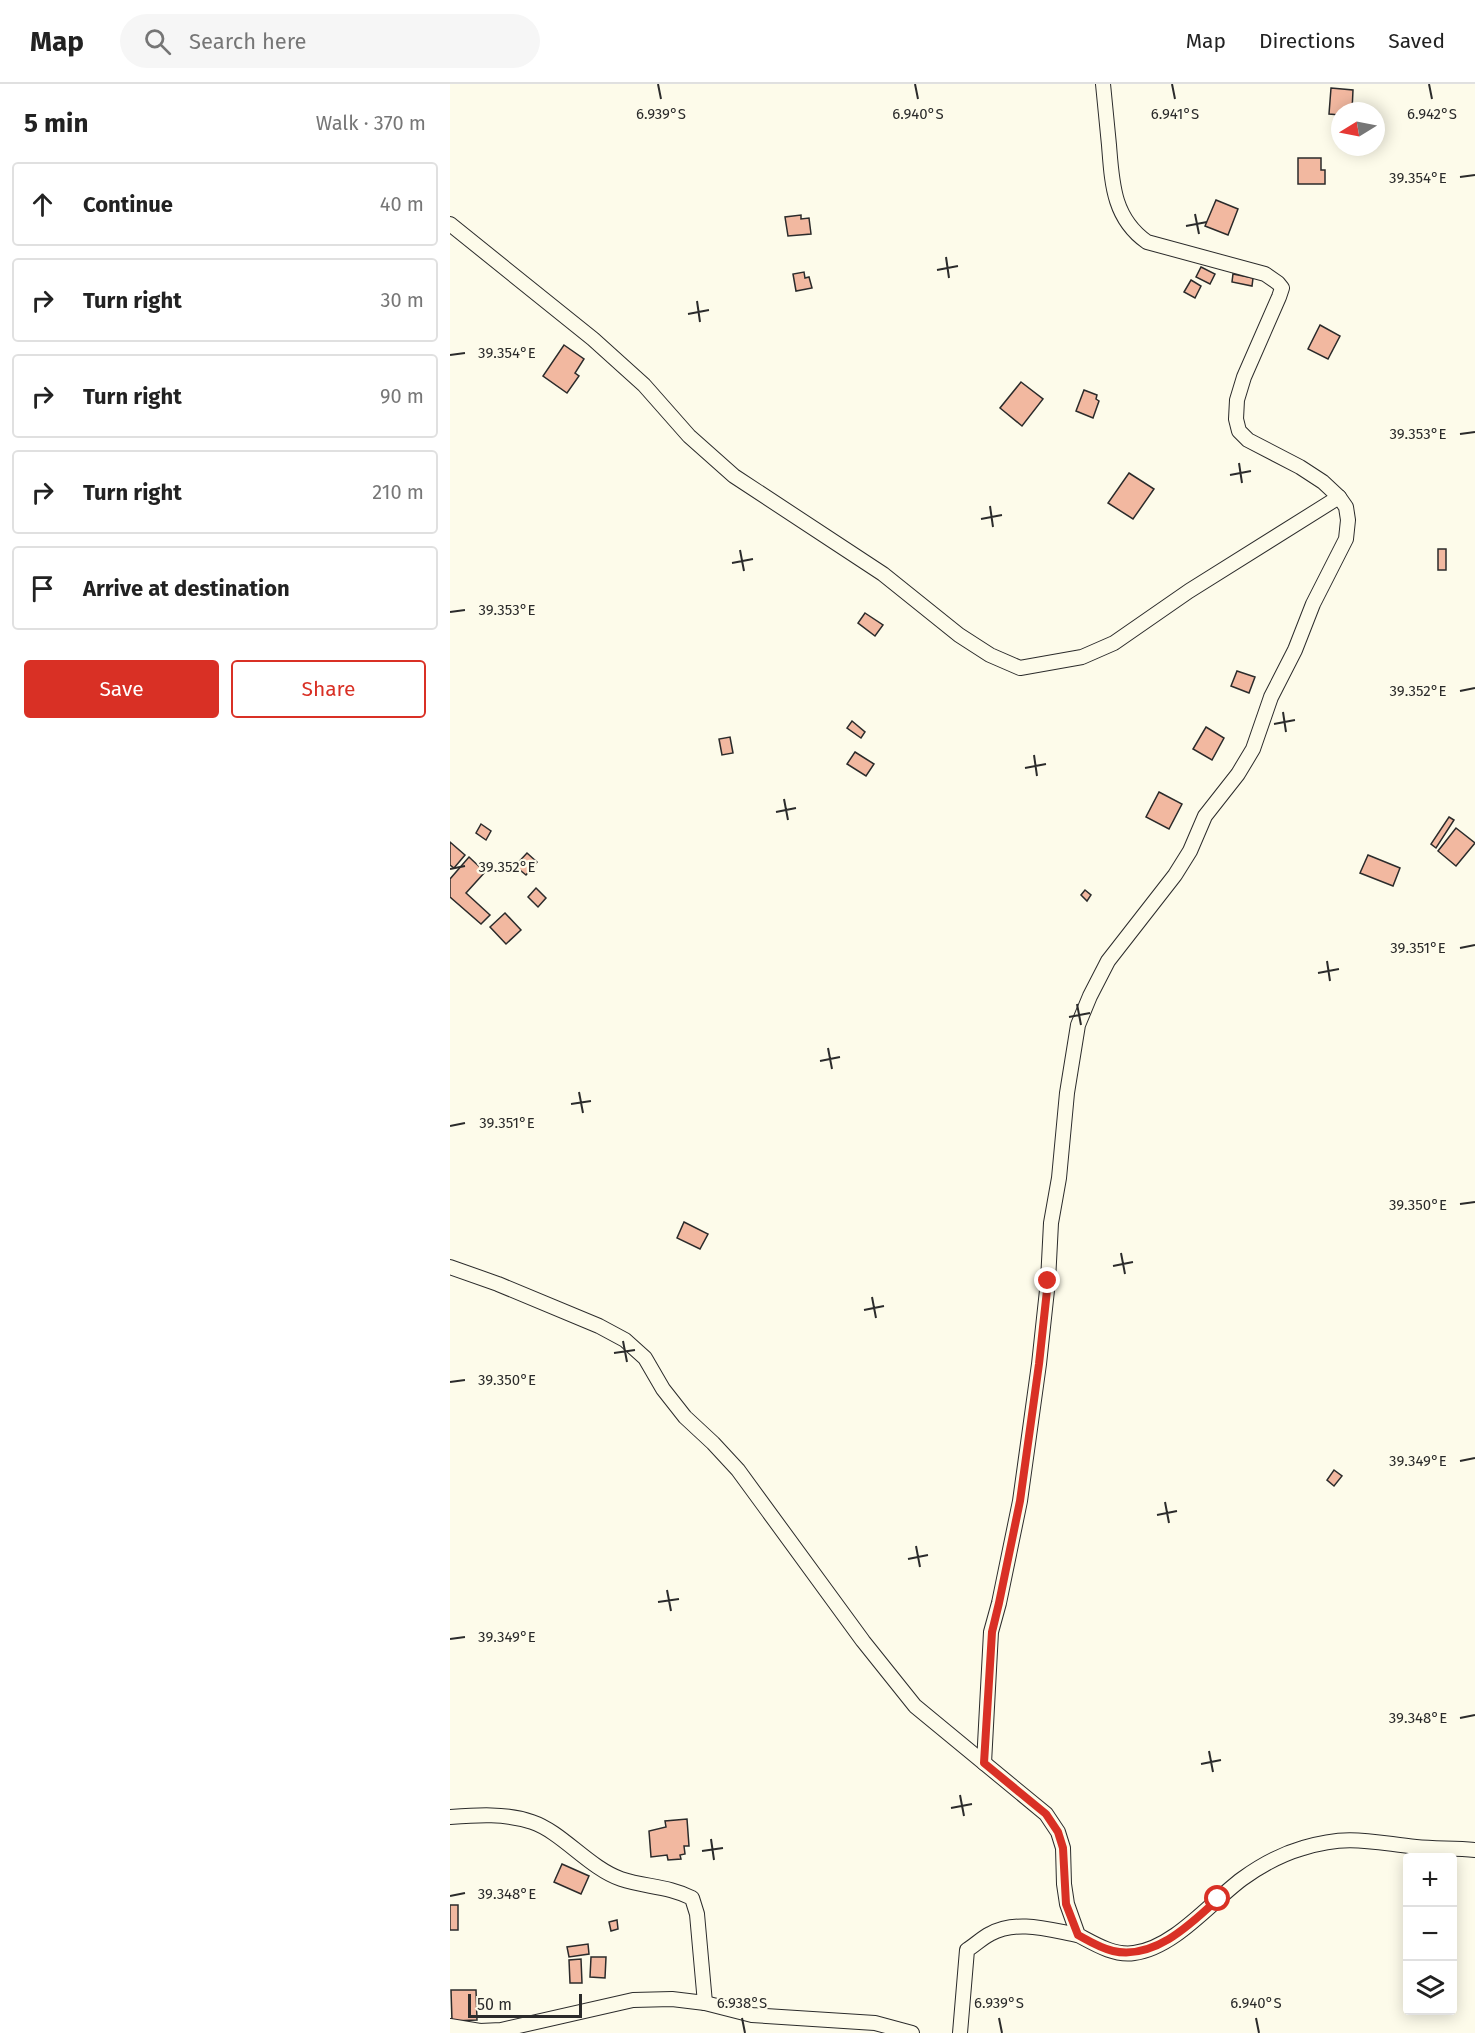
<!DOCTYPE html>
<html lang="en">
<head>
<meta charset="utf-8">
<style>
  :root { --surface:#fff; --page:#f6f6f6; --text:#222; --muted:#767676; --line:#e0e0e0; --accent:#d93025 }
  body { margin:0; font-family:"Fira Sans",sans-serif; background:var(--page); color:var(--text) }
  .controls { position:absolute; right:18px; bottom:18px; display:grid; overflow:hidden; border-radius:6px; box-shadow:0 3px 15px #0003 }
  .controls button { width:54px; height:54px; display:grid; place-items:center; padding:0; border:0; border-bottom:2px solid var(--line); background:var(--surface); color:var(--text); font:30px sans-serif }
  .compass { position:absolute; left:881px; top:18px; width:54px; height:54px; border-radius:50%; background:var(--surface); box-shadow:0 3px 15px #0003; rotate:260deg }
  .scale { position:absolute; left:18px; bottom:15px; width:114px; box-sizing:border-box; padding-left:6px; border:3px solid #2b2b2b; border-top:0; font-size:16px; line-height:21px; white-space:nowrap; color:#2b2b2b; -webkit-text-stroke:4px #fdfbea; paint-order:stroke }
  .stop { position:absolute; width:18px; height:18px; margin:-14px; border:4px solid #d93025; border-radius:50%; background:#fff }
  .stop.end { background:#d93025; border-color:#fff; box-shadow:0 2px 6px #0008 }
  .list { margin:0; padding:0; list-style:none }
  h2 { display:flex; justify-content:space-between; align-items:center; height:78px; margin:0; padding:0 24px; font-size:26px }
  h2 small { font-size:20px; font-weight:400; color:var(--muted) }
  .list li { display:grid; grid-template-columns:39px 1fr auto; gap:18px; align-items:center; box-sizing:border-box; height:84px; margin:0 12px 12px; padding:0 12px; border:2px solid var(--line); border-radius:6px }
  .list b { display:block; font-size:22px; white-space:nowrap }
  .list em { font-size:20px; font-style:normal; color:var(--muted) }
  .actions { display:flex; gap:12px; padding:18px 24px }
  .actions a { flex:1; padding:14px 0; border:2px solid var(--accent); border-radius:6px; text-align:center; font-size:21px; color:var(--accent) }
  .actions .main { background:var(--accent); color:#fff }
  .icon { flex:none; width:33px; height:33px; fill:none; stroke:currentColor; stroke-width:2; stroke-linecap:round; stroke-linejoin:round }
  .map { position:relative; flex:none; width:1025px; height:1949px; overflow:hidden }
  header { display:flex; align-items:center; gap:36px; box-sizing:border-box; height:84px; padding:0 30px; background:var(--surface); border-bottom:2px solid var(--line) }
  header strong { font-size:28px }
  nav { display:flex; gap:33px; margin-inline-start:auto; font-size:21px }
  .search { width:420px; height:54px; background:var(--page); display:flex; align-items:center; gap:15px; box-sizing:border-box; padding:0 21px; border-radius:33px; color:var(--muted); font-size:22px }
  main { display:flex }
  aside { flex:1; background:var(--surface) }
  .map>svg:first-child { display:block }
  .building { fill:#f2b8a0; stroke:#2b2b2b; stroke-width:1.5 }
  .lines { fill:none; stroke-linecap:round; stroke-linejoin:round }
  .minor-casing { stroke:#2b2b2b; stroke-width:16 }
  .minor { stroke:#fdfbea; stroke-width:14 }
  .route { stroke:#d93025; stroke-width:8 }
  .ticks { fill:none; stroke:#2b2b2b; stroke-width:2 }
  .ticks-label { font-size:15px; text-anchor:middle; fill:#2b2b2b; stroke:#fdfbea; stroke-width:4.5; stroke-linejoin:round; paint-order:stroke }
</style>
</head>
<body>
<header>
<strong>Map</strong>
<div class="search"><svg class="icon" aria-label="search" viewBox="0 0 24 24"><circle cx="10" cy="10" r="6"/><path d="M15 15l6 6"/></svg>Search here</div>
<nav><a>Map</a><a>Directions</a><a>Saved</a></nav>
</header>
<main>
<aside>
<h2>5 min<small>Walk · 370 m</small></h2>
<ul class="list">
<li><svg class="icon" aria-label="ahead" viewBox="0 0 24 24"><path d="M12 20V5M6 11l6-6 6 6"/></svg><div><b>Continue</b></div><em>40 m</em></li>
<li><svg class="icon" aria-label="right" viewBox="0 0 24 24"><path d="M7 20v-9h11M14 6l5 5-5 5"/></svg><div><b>Turn right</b></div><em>30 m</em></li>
<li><svg class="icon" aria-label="right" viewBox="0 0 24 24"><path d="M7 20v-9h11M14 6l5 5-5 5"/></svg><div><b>Turn right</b></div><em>90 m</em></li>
<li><svg class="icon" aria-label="right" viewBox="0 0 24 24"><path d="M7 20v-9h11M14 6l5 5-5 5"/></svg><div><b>Turn right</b></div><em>210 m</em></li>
<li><svg class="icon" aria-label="arrive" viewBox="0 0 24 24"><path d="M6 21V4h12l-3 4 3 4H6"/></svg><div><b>Arrive at destination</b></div></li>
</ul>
<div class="actions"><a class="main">Save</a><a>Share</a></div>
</aside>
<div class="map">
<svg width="1025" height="1949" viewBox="0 0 1025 1949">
  <rect width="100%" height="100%" fill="#fdfbea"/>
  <g class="building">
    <path d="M881 4 903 6 902 27H890V31L879 30Z"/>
    <path d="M848 74H871V86H875V100H848Z"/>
    <path d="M766 116 788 125 778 151 755 142Z"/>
    <path d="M351 131V135L359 134 361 150 338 152 335 133Z"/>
    <path d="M751 183 765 190 760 200 746 193Z"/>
    <path d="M354 188 355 194 359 193 362 204 346 207 343 190Z"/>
    <path d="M783 190 803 194 802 202 782 198Z"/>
    <path d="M741 196 751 202 745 214 734 208Z"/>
    <path d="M870 241 890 252 878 275 858 265Z"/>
    <path d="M114 261 134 275 125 289 129 292 117 309 93 292Z"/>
    <path d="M571 298 593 315 572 342 550 324Z"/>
    <path d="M634 306 647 311 646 315 649 317 643 334 626 327Z"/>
    <path d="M679 389 704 405 683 435 658 419Z"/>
    <rect x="988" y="465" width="8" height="21"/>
    <path d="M415 529 433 541 425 552 408 539Z"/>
    <path d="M787 587 805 593 799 609 781 602Z"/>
    <path d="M402 637 415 648 411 654 397 644Z"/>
    <path d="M756 643 774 654 762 676 743 665Z"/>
    <path d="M280 653 283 669 272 671 269 655Z"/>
    <path d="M405 668 424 680 416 692 397 680Z"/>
    <path d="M709 708 732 720 719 745 696 733Z"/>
    <path d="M999 733 1004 736 986 764 981 760Z"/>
    <path d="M31 740 41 747 36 756 26 749Z"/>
    <path d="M1006 744 1025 759 1006 782 988 767Z"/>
    <path d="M0 758 15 771 4 784 0 781Z"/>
    <path d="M77 769 87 778 76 791 65 782Z"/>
    <path d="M918 771 950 784 943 802 910 789Z"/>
    <path d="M19 773 35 788 16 809 40 831 31 840 0 813V795Z"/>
    <path d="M86 804 96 814 88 823 78 813Z"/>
    <path d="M635 806 641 811 637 817 631 811Z"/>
    <path d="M55 829 71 846 56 860 40 843Z"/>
    <path d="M234 1138 258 1150 250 1165 227 1154Z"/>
    <path d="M884 1386 892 1392 884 1402 877 1396Z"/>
    <path d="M237 1735 239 1762H234L235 1770 230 1771 231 1775 218 1776 217 1771 201 1773 199 1747 216 1743 215 1737Z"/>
    <path d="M112 1780 139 1792 131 1810 104 1798Z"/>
    <rect x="0" y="1821" width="8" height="25"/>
    <path d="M167 1836 168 1845 161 1847 159 1838Z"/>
    <path d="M138 1860 139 1870 119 1873 117 1863Z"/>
    <path d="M141 1873H156L155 1894 140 1893Z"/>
    <path d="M131 1875 132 1899H120L119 1876Z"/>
    <path d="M1 1906H26L27 1936 2 1937Z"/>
  </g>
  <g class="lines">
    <defs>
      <g id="minor">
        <path d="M0 140 143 255 194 301 239 352 284 392 433 490 509 551 540 571 570 584 632 573 664 559 739 507 889 413"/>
        <path d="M0 1183 48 1200 149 1242 175 1256 195 1274 213 1305 235 1333 263 1359 288 1386 413 1557 465 1622 596 1730 608 1748 613 1764 614 1800 617 1820 628 1851C645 1860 664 1872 684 1869 724 1864 761 1818 792 1795 810 1782 832 1770 853 1764 898 1750 921 1758 966 1763 985 1765 1005 1764 1025 1766"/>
        <path d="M534 1679 541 1548 549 1519 570 1417 589 1280 598 1197 601 1139 609 1094 617 1009 628 941 640 912 658 877 725 791 740 767 755 732 788 690 803 665 821 613 845 566 863 520 896 455 898 436 896 423 889 413 873 398 850 383 798 356 789 347 786 335 787 316 794 293 829 213 832 204 828 199 815 190 697 158C663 134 662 99 659 61 657 41 655 20 653 0"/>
        <path d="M0 1733C27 1731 56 1729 82 1738 112 1748 139 1784 171 1795 195 1803 219 1802 242 1814L247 1830 255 1919"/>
        <path d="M0 1942 30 1947 51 1946 183 1916 222 1915 255 1919 302 1931 425 1939 462 1949"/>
        <path d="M510 1949 517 1866C525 1861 532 1854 540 1850 567 1835 600 1846 628 1851"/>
      </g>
    </defs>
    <use href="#minor" class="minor-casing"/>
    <use href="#minor" class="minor"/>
  </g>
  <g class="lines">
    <path class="route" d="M598 1197 589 1280 570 1417 549 1519 542 1548 534 1679 596 1730 608 1748 613 1764 616 1820 628 1851C639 1857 650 1864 663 1867 704 1876 740 1841 768 1815"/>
  </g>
  <path class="ticks" d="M208 0 211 15M465 0 468 15M722 0 725 15M979 0 982 15M1010 93 1025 91M745 130 749 150M736 142 757 138M496 173 499 194M487 186 508 182M247 217 250 238M238 230 259 226M0 271 15 269M1010 350 1025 348M789 379 792 399M780 391 801 387M540 422 543 443M531 435 552 431M290 466 294 487M282 479 303 475M0 528 15 526M1010 607 1025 604M833 628 836 648M824 640 845 636M584 671 587 692M575 684 596 680M334 715 338 736M326 728 346 724M0 785 15 782M1010 864 1025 861M877 877 880 897M868 889 889 885M627 920 631 941M619 933 640 929M378 964 382 985M370 977 390 973M129 1008 133 1029M121 1020 141 1017M0 1042 15 1039M1010 1120 1025 1118M671 1169 675 1190M663 1182 683 1178M422 1213 426 1234M414 1226 434 1222M173 1257 177 1278M164 1269 185 1266M0 1298 15 1296M1010 1377 1025 1374M715 1418 719 1439M707 1431 727 1427M466 1462 470 1483M458 1475 478 1471M217 1506 221 1527M208 1518 229 1515M0 1555 15 1553M1010 1634 1025 1631M759 1667 763 1688M751 1680 771 1676M510 1711 514 1732M501 1724 522 1720M261 1755 264 1776M252 1767 273 1764M0 1812 15 1809M292 1934 295 1949M549 1934 552 1949M806 1934 809 1949"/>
  <g class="ticks-label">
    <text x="211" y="35">6.939°S</text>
    <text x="468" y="35">6.940°S</text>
    <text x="725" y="35">6.941°S</text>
    <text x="982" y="35">6.942°S</text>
    <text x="968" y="99">39.354°E</text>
    <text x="57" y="274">39.354°E</text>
    <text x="968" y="355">39.353°E</text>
    <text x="57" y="531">39.353°E</text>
    <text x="968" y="612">39.352°E</text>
    <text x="57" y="788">39.352°E</text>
    <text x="968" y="869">39.351°E</text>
    <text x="57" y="1044">39.351°E</text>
    <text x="968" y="1126">39.350°E</text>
    <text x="57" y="1301">39.350°E</text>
    <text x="968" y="1382">39.349°E</text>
    <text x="57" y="1558">39.349°E</text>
    <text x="968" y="1639">39.348°E</text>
    <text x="57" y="1815">39.348°E</text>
    <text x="292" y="1924">6.938°S</text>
    <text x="549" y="1924">6.939°S</text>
    <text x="806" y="1924">6.940°S</text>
  </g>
</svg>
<div class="controls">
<button>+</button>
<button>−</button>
<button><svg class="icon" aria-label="layers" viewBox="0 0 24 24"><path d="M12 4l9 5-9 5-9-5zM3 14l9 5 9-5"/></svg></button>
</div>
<svg class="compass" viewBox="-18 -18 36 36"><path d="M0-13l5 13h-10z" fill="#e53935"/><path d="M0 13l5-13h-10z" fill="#767676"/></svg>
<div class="scale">50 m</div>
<div class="stop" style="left:768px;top:1815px"></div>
<div class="stop end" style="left:598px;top:1197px"></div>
</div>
</main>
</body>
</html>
